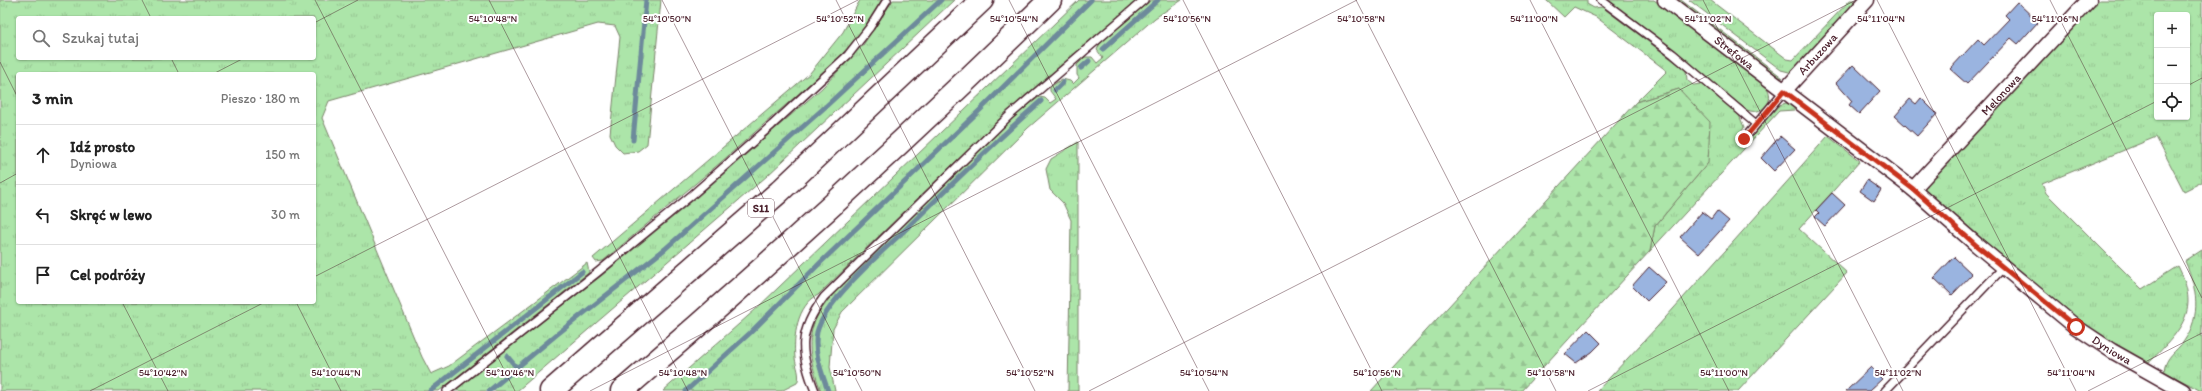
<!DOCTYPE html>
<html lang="pl">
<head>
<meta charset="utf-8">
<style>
  :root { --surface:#fff; --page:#f2f2f2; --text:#222; --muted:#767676; --line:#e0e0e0 }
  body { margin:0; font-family:Itim,sans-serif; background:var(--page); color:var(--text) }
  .controls { position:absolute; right:12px; top:12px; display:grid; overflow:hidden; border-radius:4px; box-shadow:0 1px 3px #0004 }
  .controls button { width:36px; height:36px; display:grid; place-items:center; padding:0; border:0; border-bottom:1px solid var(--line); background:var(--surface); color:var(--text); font:20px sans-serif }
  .stop { position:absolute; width:12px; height:12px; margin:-9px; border:3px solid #c8321e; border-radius:50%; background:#fff }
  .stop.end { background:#c8321e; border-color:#fff; box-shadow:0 1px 4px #0008 }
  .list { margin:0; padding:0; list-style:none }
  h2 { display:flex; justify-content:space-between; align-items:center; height:52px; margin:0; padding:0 16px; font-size:17px }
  h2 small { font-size:13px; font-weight:400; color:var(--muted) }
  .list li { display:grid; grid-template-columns:26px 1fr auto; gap:12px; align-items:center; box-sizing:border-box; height:60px; padding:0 16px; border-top:1px solid var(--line) }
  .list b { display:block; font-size:15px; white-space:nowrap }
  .list p { margin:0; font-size:13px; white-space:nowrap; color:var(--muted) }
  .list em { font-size:13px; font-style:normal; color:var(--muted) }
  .icon { flex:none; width:22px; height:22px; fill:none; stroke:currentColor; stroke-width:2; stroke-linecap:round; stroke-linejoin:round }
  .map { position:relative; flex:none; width:2202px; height:391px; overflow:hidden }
  .search { position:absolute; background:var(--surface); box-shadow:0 1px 3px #0004; left:16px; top:16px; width:300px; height:44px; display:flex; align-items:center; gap:10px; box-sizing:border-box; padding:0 14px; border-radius:4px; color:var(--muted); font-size:15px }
  .panel { position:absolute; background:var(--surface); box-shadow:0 1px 3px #0004; left:16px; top:72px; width:300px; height:232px; border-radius:4px }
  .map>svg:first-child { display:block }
  .grass { fill:url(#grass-tufts); stroke:#7b826a; fill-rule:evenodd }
  .forest { fill:url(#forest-firs); stroke:#7b826a }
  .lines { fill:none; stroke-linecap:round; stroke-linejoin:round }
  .stream { stroke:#6d8a9b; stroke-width:5 }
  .building { fill:#9ab4e0; stroke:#4a1f2b }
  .service-casing { stroke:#4a1f2b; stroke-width:10 }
  .minor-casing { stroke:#4a1f2b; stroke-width:17 }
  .motorway-casing { stroke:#4a1f2b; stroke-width:25 }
  .service { stroke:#fff; stroke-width:7 }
  .minor { stroke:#fff; stroke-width:14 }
  .motorway { stroke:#fff; stroke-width:22 }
  .route { stroke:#c8321e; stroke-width:5 }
  .ticks { fill:none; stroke:#4a1f2b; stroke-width:1; stroke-opacity:0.45 }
  .labels { text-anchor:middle; stroke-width:4; stroke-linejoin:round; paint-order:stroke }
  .shield { fill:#fff; stroke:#80626b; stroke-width:1 }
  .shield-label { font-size:11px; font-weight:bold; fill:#4a1f2b }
  .street-label { font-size:12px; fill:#4a1f2b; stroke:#fff }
  .ticks-label { font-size:10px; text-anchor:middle; fill:#4a1f2b; stroke:#fff; stroke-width:4; stroke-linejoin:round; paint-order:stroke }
</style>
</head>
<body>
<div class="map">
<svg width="2202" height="391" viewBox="0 0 2202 391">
  <defs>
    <pattern id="grass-tufts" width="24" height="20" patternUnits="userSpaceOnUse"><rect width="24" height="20" fill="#ace5a9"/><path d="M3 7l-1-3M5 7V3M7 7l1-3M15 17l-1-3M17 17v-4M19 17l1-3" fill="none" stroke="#96c492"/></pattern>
    <pattern id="forest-firs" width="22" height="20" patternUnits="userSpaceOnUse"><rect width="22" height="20" fill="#ace5a9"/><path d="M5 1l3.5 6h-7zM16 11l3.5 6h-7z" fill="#96c492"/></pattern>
  </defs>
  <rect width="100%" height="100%" fill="#fff"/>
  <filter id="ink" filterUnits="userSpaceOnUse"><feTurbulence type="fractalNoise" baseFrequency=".025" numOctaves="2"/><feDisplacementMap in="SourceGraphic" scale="8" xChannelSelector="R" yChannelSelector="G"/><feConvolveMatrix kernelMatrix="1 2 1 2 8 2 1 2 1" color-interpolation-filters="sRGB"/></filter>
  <g filter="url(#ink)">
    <g class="grass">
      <path d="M0 0H661L647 144 638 151 623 153 615 145 610 134 620 37 615 26 598 24 329 101 322 118 422 357 431 374 449 366 587 263 589 272 587 274 439 391H0ZM18 18H314V58H18ZM18 74H314V302H18Z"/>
      <path d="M860 0H883L860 33 838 59 720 163 603 261 596 262 593 258 810 73 843 32Z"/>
      <path d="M893 0H954L767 176 517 391H453L601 276 696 198 822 88 863 45Z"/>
      <path d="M1079 0H1138L1003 116 818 295C797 305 793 337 795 358 796 367 801 375 797 383L781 391H663L756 309Z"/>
      <path d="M1151 0H1182L1155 18 1028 128 842 312 833 329 830 367 835 391H821C813 369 806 349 813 326 821 298 878 248 901 226 939 190 977 153 1014 116L1039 97 1045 98 1050 103 1056 99 1050 91V87L1062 79 1070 81 1073 84 1079 78 1077 75V65L1085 57H1092L1097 63 1103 58 1097 50 1100 43Z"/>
      <path d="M1546 0H1587V4L1594 8 1602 7 1686 70 1687 80 1693 85 1702 84 1739 115 1744 127 1740 136 1747 142 1779 105 1786 103 1796 106 1795 110 1779 111 1650 251 1655 226 1708 163 1679 89 1636 102 1667 71 1596 17 1574 7 1564 17Z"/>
      <path d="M1608 0H1654L1765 85C1778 100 1761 118 1745 109L1677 52Z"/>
      <path d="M1677 0H1681L1783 78 1777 77Z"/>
      <path d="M1689 0H1710L1787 59 1793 60 1850 0H1861L1793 75 1789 72 1781 70Z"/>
      <path d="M2099 0H2202V182L2184 191 2156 137 2042 184 2046 193 2142 289 2178 266C2201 312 2181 329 2151 361L2145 362 2083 325 2009 264 1923 188ZM2157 15H2187V117H2157Z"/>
      <path d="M1828 136 1860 161 1799 229 1847 273 1738 391H1597L1657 327Z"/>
      <path d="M1078 142V391H1068L1071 220 1063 203 1050 190 1046 169 1051 159Z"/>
      <path d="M2202 250V391H2201L2164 371C2166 356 2176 352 2184 341 2202 315 2197 289 2185 261Z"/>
    </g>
    <path class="forest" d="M1679 89 1710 122 1708 163 1655 226 1650 251 1521 391H1371L1636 102Z"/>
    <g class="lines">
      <g class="stream">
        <path d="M1103 49 1158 0"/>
        <path d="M1081 68 1089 61"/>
        <path d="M1055 90 1063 82"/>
        <path d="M633 140 646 0"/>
        <path d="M507 356 517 368"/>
        <path d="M430 391 582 272"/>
        <path d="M489 391 556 335 665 249 824 108 941 0"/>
        <path d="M686 391 750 333 821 262 981 109 1091 0"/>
        <path d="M828 391C822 373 813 352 817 332 825 301 882 252 906 229 950 186 994 142 1041 101"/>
      </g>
    </g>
    <g class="building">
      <path d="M2017 2 2038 22 2018 44 2011 38 1967 84 1950 69 1978 39 1984 45 2009 19 2005 15Z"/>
      <path d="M1853 65 1880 91 1859 114 1849 105 1852 101 1836 83Z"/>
      <path d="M1921 98 1937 114 1917 136 1895 116 1910 99 1916 104Z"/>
      <path d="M1780 136 1795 149 1774 171 1761 158Z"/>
      <path d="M1867 180 1881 190 1874 201 1860 191Z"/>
      <path d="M1832 193 1845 205 1825 226 1815 217 1819 213 1816 210Z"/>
      <path d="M1717 211 1729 221 1699 254 1680 237 1702 212 1711 219Z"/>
      <path d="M1954 257 1972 274 1952 295 1934 278Z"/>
      <path d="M1649 267 1666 282 1647 301 1632 286Z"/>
      <path d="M1588 330 1601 343 1592 352 1576 363 1565 354Z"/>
      <path d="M1871 367 1882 379 1869 391H1846Z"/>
    </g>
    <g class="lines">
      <defs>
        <g id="service">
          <path d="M1601 0 1673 54 1756 124"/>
          <path d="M1744 139 1784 91"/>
          <path d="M447 391 598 272 693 194 772 125 848 55 870 27 887 0"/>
          <path d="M815 391C799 351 798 332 824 297L1010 115 1144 0"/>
          <path d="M1885 391 2003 268"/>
        </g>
        <g id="minor">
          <path id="s1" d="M1665 0 1913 189 1977 245 2076 327 2112 351 2183 391"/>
          <path id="s2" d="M1784 91 1867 0"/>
          <path id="s3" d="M1913 189 2089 0"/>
        </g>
        <g id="motorway">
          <path d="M551 391 779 192 982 0"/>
          <path d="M622 391C769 265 911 135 1050 0"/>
        </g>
      </defs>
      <use href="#service" class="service-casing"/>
      <use href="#minor" class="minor-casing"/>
      <use href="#motorway" class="motorway-casing"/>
      <use href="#service" class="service"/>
      <use href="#minor" class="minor"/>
      <use href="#motorway" class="motorway"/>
    </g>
  </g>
  <g class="lines" filter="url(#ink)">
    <path class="route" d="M1744 139 1784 91 1913 189 1977 246 2076 327"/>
  </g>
  <path class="ticks" d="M142 0 151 18M315 0 515 391M489 0 688 391M662 0 862 391M836 0 1035 391M1009 0 1209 391M1183 0 1382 391M1356 0 1556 391M1530 0 1729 391M1703 0 1903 391M1877 0 2076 391M2050 0 2202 298M314 23 358 0M171 58 179 74M0 62 18 98M213 74 244 58M2187 86 2202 78M0 183 18 173M314 277 858 0M122 302 168 391M296 302 341 391M90 391 265 302M590 391 1357 0M1089 391 1856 0M1588 391 2157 101M2088 391 2202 333"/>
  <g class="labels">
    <rect class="shield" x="748" y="199" width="26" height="18" rx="3"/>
    <g class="shield-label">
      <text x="761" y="212">S11</text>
    </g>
    <g class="street-label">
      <text dy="4" stroke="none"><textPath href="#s1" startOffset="87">Strefowa</textPath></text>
      <text dy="4" stroke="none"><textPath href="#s2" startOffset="50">Arbuzowa</textPath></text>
      <text dy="4" stroke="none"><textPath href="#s3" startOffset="129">Melonowa</textPath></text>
      <text dy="4" stroke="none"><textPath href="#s1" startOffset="568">Dyniowa</textPath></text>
    </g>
  </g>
  <g class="ticks-label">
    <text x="493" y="22">54°10'48"N</text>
    <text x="667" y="22">54°10'50"N</text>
    <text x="840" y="22">54°10'52"N</text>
    <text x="1014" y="22">54°10'54"N</text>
    <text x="1187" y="22">54°10'56"N</text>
    <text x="1361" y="22">54°10'58"N</text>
    <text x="1534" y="22">54°11'00"N</text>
    <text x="1708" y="22">54°11'02"N</text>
    <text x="1881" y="22">54°11'04"N</text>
    <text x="2055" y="22">54°11'06"N</text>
    <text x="163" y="376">54°10'42"N</text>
    <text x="336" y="376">54°10'44"N</text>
    <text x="510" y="376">54°10'46"N</text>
    <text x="683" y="376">54°10'48"N</text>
    <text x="857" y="376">54°10'50"N</text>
    <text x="1030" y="376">54°10'52"N</text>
    <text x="1204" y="376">54°10'54"N</text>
    <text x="1377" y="376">54°10'56"N</text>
    <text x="1551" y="376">54°10'58"N</text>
    <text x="1724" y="376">54°11'00"N</text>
    <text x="1898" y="376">54°11'02"N</text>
    <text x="2071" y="376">54°11'04"N</text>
  </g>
</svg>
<div class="controls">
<button>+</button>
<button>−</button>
<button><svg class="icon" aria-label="locate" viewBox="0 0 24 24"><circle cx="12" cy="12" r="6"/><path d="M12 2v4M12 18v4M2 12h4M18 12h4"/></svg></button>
</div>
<div class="stop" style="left:2076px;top:327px"></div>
<div class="stop end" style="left:1744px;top:139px"></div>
<div class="search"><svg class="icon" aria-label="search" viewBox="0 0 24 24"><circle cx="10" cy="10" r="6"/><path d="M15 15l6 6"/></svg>Szukaj tutaj</div>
<section class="panel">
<h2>3 min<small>Pieszo · 180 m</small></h2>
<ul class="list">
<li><svg class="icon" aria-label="ahead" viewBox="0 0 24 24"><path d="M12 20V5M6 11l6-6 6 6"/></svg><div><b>Idź prosto</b><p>Dyniowa</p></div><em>150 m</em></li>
<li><svg class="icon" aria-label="left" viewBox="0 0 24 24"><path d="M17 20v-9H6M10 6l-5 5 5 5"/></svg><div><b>Skręć w lewo</b></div><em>30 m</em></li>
<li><svg class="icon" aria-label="arrive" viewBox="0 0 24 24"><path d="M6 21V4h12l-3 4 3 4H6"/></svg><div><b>Cel podróży</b></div></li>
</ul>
</section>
</div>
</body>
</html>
